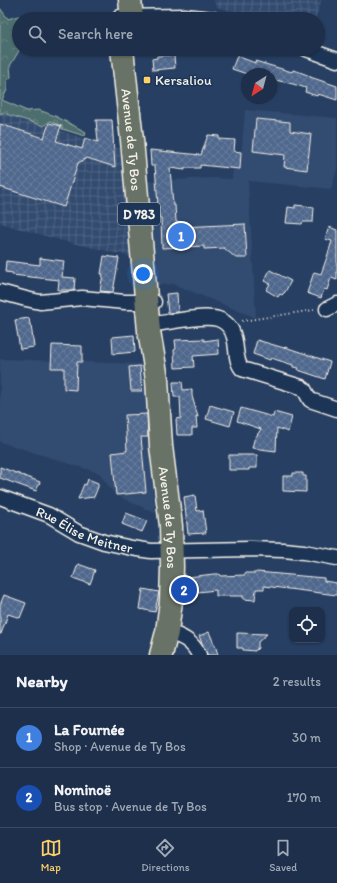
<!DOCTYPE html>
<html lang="en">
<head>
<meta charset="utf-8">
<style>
  :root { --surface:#1d2f4a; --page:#2a3b54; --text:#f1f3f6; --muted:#a0a9b5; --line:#3b4a62; --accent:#ffd166 }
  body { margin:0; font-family:Itim,sans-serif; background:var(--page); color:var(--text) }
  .controls { position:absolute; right:12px; bottom:12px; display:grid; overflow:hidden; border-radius:8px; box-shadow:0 1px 3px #0004 }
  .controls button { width:36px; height:36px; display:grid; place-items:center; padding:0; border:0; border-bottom:1px solid var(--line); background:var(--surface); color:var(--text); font:20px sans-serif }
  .compass { position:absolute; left:241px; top:68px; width:36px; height:36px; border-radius:50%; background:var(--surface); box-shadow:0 1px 3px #0004; rotate:216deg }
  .you { position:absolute; left:143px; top:274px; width:14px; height:14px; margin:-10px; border:3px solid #fff; border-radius:50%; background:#1a73e8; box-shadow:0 0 0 6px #1a73e833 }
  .badge { display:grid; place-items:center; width:26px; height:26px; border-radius:50%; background:var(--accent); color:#fff; font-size:13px; font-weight:700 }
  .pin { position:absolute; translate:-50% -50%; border:2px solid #fff; box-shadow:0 1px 4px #0006 }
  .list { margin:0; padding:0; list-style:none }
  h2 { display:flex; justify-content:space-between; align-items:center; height:52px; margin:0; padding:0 16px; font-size:17px }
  h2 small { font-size:13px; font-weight:400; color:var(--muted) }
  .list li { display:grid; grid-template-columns:26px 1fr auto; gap:12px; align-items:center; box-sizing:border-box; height:60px; padding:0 16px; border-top:1px solid var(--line) }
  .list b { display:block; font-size:15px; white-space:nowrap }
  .list p { margin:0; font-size:13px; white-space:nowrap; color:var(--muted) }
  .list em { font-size:13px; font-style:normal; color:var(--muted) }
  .icon { flex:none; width:22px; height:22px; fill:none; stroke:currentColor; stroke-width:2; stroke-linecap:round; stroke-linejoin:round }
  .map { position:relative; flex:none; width:337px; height:655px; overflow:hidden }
  .search { position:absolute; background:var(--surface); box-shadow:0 1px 3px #0004; left:12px; right:12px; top:12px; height:44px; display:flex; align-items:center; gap:10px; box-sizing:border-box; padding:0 14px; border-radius:22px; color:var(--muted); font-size:15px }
  .sheet { height:172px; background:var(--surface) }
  nav { display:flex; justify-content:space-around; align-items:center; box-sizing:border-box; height:56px; border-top:1px solid var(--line); background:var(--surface); font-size:11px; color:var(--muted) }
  nav a { display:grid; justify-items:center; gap:2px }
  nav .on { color:var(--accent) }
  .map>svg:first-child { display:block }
  .built { fill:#334b6f }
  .industrial { fill:url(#industrial-grid) }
  .forest { fill:url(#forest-crowns); stroke:#a0b0ab }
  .building { fill:url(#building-cross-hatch); stroke:#f4f1e8 }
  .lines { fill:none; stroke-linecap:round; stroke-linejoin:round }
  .street-casing { stroke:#f4f1e8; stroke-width:17 }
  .primary-casing { stroke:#f4f1e8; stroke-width:25 }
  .path { stroke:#f4f1e8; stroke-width:2; stroke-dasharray:1 3; stroke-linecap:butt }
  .street { stroke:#1d3557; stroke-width:14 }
  .primary { stroke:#697266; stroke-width:22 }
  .poi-dot { fill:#ffd166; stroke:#1d3557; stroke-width:1.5 }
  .labels { text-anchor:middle; stroke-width:3; stroke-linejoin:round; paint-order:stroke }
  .shield { fill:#1d3557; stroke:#b4b9bc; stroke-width:1 }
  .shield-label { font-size:13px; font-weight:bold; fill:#f4f1e8 }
  .poi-label { font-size:14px; fill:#f4f1e8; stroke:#1d3557; text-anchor:start }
  .street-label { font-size:14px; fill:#f4f1e8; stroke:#1d3557 }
</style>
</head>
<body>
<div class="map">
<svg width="337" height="655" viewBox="0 0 337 655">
  <defs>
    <pattern id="industrial-grid" width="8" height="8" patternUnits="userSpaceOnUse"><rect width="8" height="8" fill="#334b6f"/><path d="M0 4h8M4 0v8" fill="none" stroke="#516584"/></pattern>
    <pattern id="forest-crowns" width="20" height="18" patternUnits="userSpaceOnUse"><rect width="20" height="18" fill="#4d6e6e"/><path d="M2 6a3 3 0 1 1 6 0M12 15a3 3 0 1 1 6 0" fill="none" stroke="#678383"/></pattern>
    <pattern id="building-cross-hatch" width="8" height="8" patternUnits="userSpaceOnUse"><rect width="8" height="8" fill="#4f678d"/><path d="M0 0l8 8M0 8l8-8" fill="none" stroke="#697d9d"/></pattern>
  </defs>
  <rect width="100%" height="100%" fill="#273f62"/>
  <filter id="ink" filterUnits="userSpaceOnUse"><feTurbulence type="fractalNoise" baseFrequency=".025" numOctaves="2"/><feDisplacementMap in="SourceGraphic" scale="8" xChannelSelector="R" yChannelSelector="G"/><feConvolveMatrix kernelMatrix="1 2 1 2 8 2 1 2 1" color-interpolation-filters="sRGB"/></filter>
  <g filter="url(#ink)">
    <g class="built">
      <path d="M245 110 337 118V170L331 189 248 181 256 318 173 284 136 287 127 182 213 178 232 179 233 168 240 169Z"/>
      <path d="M0 359 144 364 155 513 115 495 99 473 0 442Z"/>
    </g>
    <g class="industrial">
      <path d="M213 0H322L315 19H257L217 7Z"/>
      <path d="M0 113 124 150 133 257 63 241 0 223Z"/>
    </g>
    <path class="forest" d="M0 8 8 19 18 16 27 19H19V49H20L10 66 11 77 7 81V90L2 100 27 111 39 110 55 116 86 132 85 136 62 129V126L50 121 44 126 3 113 0 114Z"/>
    <g class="building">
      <path d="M174 55 175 68 153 70 152 59 157 58V56Z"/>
      <path d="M237 56 255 63V61L292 72 293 70 297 71 310 76V77L337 86V100L318 94 317 96 305 92 306 88 293 84 271 79V74H247L232 69Z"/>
      <path d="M256 119 290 122V131L311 134 307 170 284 167 285 155 253 151Z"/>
      <path d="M96 120H112L115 167 87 158 78 163 64 207 0 187V124L44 138 49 123 61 126 56 141 82 149 85 138 98 142Z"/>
      <path d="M208 135 219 136V139L235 140 234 151 241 152 240 169 200 165V168H185V170L170 168 173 205H175L176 222H181V227L245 224 247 258H236L224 248 204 249V246L162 248 161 218H159L155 166H151L150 150 201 155Z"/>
      <path d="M295 205 314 207 313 222H303L302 224 286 223 288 207 295 208Z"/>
      <path d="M329 227 337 230V280L331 278 327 290 324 289 321 298 307 293 314 272 321 274 327 257 332 241 325 239Z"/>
      <path d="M104 256 119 258 113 292 100 291 103 274H101Z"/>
      <path d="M40 258 64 261 62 277 75 278 74 290H58L59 280 12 275 13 273 5 272 6 261 40 265Z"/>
      <path d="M270 270 291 281 285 292 282 295 280 294 278 297 266 290 270 284 264 281Z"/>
      <path d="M177 293 178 312 168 313 166 294Z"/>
      <path d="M29 318 30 325H31L34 347 20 349 15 320Z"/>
      <path d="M134 335 135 352 113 354 112 337Z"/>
      <path d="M204 339V341L218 339 219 354 193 356 194 367 175 368 174 350 176 349 175 340Z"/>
      <path d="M257 340 284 348 285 347 330 362 325 379 298 370 299 368 293 367V365L271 358 270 360 253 354Z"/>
      <path d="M52 345 82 346V362H77L76 390 64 389V368H51Z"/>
      <path d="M140 366 142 391H131L129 367Z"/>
      <path d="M173 382H182L183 390 192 389V396L198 417 196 416 197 428H192V435H177L176 419 181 418 180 397H174Z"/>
      <path d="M210 405 234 412 230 426 206 419Z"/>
      <path d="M241 408 273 417 274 412 292 417 288 432 277 428 276 451 252 448 254 440 261 429 237 421Z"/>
      <path d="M147 414 148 437H141L146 492 116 495 112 453 127 451 125 415Z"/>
      <path d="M229 455H257V468H249V470H229Z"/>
      <path d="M0 467 40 482 36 491 0 478Z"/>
      <path d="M293 473H303V476H306V492L283 491V476H293Z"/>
      <path d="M88 479 98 483V487L94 497 78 499 84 484 86 485Z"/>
      <path d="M195 495 197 511 203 510 206 533 188 534 184 497Z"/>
      <path d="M126 513 147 521 142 532 122 524Z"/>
      <path d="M78 564 95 570 90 584 73 578Z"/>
      <path d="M257 572 324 578V581L337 583V595L264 586V589H256L255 600 243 599V596H216V590L189 593 188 577 214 574H219L220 576 245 575V573H255Z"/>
      <path d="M143 589 159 592 155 612 140 609Z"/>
      <path d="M4 595 26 603 20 618 8 614 1 634H0V605Z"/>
      <path d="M209 632 216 648 218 655H207L199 636Z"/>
      <path d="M237 633 267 634 258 642V648L255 651 243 650V648H237Z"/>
    </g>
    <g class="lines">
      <defs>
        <g id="street">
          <path d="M120 17 185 16 213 19"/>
          <path d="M306 49 337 60"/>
          <path d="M0 292 26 299 40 302 82 298 125 302H154"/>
          <path d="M327 309 337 304"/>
          <path d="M148 325C166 323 203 314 218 319 227 322 232 329 234 337 237 347 235 361 242 369L301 387 304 389 310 400 337 409"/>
          <path id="s1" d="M0 497 49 515 79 533 104 542 132 548 151 551 250 549 283 550 304 552 337 558"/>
          <path d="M167 632C182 636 192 641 199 655"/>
        </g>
        <g id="primary">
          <path d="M130 0 132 19"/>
          <path id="s2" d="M122 49 132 140 149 331 157 379 161 446 171 526 172 567 171 601 167 632 161 655"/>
        </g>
      </defs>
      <use href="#street" class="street-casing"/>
      <use href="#primary" class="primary-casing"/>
      <path class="path" d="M242 321 314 310"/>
      <use href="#street" class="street"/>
      <use href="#primary" class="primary"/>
    </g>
  </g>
  <rect class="poi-dot" x="143" y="76" width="8" height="8" rx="2"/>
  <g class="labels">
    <rect class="shield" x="118" y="203" width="42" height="22" rx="3"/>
    <g class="shield-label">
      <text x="139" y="219">D 783</text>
    </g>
    <g class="poi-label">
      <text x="155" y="85">Kersaliou</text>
    </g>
    <g class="street-label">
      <text dy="5" stroke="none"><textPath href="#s2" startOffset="91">Avenue de Ty Bos</textPath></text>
      <text dy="5" stroke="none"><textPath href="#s2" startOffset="471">Avenue de Ty Bos</textPath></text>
      <text dy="5" stroke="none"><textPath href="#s1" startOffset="91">Rue Élise Meitner</textPath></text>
    </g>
  </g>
</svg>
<div class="controls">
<button><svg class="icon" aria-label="locate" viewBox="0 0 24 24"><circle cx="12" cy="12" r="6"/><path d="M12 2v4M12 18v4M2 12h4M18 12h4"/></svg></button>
</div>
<svg class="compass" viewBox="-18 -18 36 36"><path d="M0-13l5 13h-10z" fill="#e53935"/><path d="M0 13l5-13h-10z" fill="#a0a9b5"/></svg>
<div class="you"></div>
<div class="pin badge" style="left:181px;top:236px;background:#3f7fe0">1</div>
<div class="pin badge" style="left:184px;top:590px;background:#1a4fb4">2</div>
<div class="search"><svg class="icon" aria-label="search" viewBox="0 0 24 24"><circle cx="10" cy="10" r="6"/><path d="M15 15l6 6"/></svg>Search here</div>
</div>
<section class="sheet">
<h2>Nearby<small>2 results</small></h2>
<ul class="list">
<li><span class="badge" style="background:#3f7fe0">1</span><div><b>La Fournée</b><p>Shop · Avenue de Ty Bos</p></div><em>30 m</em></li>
<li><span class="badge" style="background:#1a4fb4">2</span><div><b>Nominoë</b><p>Bus stop · Avenue de Ty Bos</p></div><em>170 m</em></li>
</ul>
</section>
<nav>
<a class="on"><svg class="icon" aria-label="map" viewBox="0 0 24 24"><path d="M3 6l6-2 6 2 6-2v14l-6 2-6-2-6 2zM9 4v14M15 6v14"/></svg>Map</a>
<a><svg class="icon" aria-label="directions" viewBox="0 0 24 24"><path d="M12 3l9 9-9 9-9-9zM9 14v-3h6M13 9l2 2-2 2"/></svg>Directions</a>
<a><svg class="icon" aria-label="saved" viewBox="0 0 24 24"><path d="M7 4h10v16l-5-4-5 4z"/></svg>Saved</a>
</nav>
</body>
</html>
